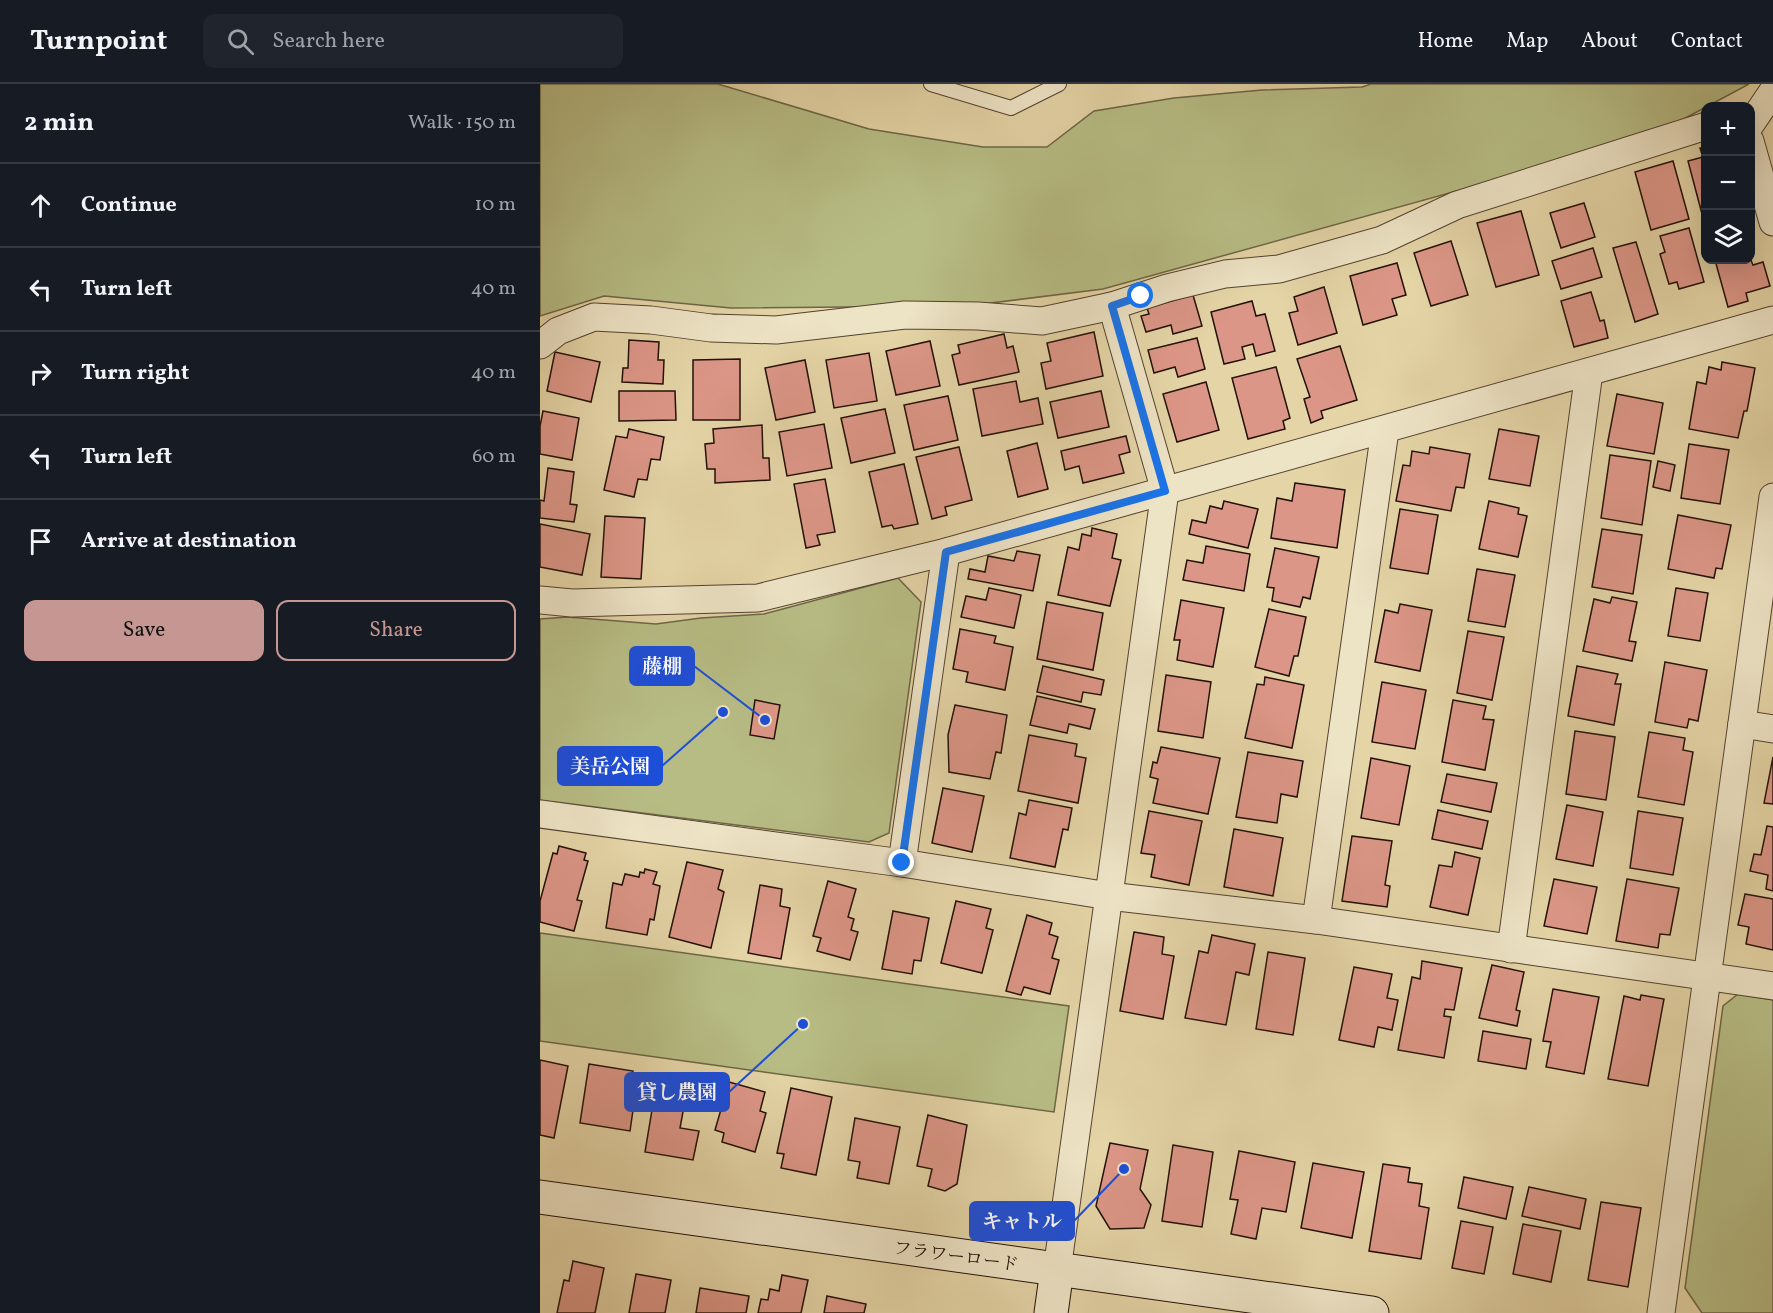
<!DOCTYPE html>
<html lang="en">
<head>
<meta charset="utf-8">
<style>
  :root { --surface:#171b24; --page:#20242c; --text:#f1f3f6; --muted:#9ea1a6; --line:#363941; --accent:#c59692 }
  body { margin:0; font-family:Vollkorn,"Noto Serif JP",serif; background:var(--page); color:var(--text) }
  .controls { position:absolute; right:18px; top:18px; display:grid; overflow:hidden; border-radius:12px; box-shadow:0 6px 24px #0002 }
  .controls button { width:54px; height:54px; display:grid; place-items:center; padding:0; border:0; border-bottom:2px solid var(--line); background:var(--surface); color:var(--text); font:30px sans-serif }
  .stop { position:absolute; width:18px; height:18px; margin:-14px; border:4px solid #1a73e8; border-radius:50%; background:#fff }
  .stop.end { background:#1a73e8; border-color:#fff; box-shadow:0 2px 6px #0008 }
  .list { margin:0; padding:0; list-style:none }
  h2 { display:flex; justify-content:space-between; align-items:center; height:78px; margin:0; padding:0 24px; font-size:26px }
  h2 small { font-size:20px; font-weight:400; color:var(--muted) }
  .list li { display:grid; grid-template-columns:39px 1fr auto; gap:18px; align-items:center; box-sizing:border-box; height:84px; padding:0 24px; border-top:2px solid var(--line) }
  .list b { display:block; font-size:22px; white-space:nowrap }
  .list em { font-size:20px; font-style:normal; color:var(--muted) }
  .actions { display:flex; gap:12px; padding:18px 24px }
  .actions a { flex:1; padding:14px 0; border:2px solid var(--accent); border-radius:12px; text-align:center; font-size:21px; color:var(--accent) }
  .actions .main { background:var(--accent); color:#111 }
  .icon { flex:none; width:33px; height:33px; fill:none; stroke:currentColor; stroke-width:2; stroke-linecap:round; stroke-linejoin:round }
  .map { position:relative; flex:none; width:1233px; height:1229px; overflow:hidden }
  header { display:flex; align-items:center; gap:36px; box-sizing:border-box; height:84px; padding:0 30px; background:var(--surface); border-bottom:2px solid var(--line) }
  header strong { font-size:28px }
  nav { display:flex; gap:33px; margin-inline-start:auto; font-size:21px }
  .search { width:420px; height:54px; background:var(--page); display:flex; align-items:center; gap:15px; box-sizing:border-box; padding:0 21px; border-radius:12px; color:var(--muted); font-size:22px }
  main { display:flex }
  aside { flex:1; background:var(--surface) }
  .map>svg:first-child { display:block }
  .green { fill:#b7bc84; stroke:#6d6646; stroke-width:1.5 }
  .building { fill:#dc9687; stroke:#231107; stroke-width:1.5 }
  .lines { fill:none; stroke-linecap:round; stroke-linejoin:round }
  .lane-casing { stroke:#53422f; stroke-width:16 }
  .street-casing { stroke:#53422f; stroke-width:29 }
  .secondary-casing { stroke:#231107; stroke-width:35 }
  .lane { stroke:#ede3c5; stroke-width:14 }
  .street { stroke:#ede3c5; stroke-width:27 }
  .secondary { stroke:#ede3c5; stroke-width:33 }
  .route { stroke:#1a73e8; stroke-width:8 }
  .labels { text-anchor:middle; stroke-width:6; stroke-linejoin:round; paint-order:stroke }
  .street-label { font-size:18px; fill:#231107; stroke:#ede3c5 }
  .leader { fill:none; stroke:#1d4ed8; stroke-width:2 }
  .callout-dot { fill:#1d4ed8; stroke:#ede3c5; stroke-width:2 }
  .callout { fill:#1d4ed8; stroke:#1d4ed8; stroke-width:2 }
  .callout-label { font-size:20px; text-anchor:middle; font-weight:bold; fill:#fff }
</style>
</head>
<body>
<header>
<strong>Turnpoint</strong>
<div class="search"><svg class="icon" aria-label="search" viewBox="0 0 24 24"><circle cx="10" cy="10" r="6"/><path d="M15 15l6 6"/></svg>Search here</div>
<nav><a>Home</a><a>Map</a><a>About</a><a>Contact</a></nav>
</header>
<main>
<aside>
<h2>2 min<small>Walk · 150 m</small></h2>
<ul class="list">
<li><svg class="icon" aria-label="ahead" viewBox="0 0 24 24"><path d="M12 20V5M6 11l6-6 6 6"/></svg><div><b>Continue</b></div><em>10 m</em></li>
<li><svg class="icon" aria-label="left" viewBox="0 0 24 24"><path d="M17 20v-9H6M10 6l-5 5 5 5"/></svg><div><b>Turn left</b></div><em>40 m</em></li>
<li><svg class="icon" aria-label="right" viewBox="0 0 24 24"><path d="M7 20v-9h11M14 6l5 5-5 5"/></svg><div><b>Turn right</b></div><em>40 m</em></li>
<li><svg class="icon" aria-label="left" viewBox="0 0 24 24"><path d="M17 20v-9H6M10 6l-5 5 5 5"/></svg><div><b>Turn left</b></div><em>60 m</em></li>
<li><svg class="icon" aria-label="arrive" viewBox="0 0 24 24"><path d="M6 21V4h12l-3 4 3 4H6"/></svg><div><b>Arrive at destination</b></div></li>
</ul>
<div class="actions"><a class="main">Save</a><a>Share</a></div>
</aside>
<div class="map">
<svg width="1233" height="1229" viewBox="0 0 1233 1229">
  <rect width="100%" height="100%" fill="#e4d4a6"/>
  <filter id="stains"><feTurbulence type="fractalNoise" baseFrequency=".00333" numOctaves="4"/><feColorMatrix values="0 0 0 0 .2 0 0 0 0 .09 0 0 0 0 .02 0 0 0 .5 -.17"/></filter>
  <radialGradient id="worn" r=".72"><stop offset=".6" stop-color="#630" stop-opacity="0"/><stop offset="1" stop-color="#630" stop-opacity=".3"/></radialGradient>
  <g class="green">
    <path d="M0 0H178L329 45 443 63H507L554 27 634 14 722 6 822 3 831 0H1209L1108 54 563 205 427 222 191 224 64 212 0 232Z"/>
    <path d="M358 494 381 518 349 749 329 758 0 716V535L27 533 116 540 161 534 224 530Z"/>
    <path d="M0 849 529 922 514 1028 0 957Z"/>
    <path d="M1198 910 1233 916V1229H1162L1145 1204 1183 922Z"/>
  </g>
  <g class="building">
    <path d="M1166 63V129L1162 130 1148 77 1163 73 1160 64Z"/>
    <path d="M1133 77 1149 135 1111 146 1095 88Z"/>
    <path d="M1044 119 1055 153 1021 164 1010 129Z"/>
    <path d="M981 127 999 191 956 203 937 139Z"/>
    <path d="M1149 144 1164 198 1139 205 1137 198 1129 200 1120 170 1125 168 1120 152Z"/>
    <path d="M911 157 928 211 891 222 874 169Z"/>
    <path d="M1096 158 1118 230 1095 238 1073 164Z"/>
    <path d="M1053 164 1062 193 1021 205 1012 177Z"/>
    <path d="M1210 174 1213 181 1223 178 1230 202 1206 209 1208 217 1188 223 1175 176H1210Z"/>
    <path d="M857 179 866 211 852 215 857 231 823 241 810 192Z"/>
    <path d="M784 203 797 249 758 261 749 229 758 227 754 213Z"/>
    <path d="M1051 208 1060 237 1064 236 1068 254 1034 263 1021 217Z"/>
    <path d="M653 211 662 242 633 250 631 241 606 248 601 232 609 230 607 224Z"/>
    <path d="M712 217 716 232 725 230 735 267 716 272 713 260 702 263 705 275 684 280 671 228Z"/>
    <path d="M554 248 563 292 506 305 501 279 511 277 507 259Z"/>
    <path d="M464 250 467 264 473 262 479 288 419 301 412 271 420 269 418 261Z"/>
    <path d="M657 254 665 285 638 293 635 283 614 289 608 266Z"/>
    <path d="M89 256 119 258 118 276H124L123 300 82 298 83 284H88Z"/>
    <path d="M390 257 400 302 356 311 346 267Z"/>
    <path d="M800 262 817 316 781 327 783 334 771 339 764 315 770 313 757 275Z"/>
    <path d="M15 268 60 278 51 318 7 307Z"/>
    <path d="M329 269 337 317 294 324 286 276Z"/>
    <path d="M200 275V336H153V276Z"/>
    <path d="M265 276 275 328 236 336 225 284Z"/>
    <path d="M1182 278 1215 284 1207 327H1204L1198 354 1149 345 1157 298 1166 300 1169 283 1181 286Z"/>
    <path d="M736 283 750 334 743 337 745 345 708 355 692 294Z"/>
    <path d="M476 297 480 318 498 314 503 340 442 352 433 305Z"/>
    <path d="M666 298 679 346 637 358 623 310Z"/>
    <path d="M79 307H135L136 336 79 337Z"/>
    <path d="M561 307 569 343 518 354 510 318Z"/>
    <path d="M1077 310 1123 319 1114 370 1067 362Z"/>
    <path d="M408 312 418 356 374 366 364 321Z"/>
    <path d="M345 325 355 369 311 379 301 334Z"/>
    <path d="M3 327 39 334 32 376 0 370V342Z"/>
    <path d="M284 340 292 384 247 392 239 348Z"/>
    <path d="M222 341 223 374H229L230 396 175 399V385H167L165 360 174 359 173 345Z"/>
    <path d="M89 345 124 353 120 376 111 375 107 396 98 395 94 413 64 406 76 352 87 354Z"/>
    <path d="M959 345 999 352 990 402 949 395Z"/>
    <path d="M586 352 590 368 579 371 584 389 543 399 539 382 525 386 521 367Z"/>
    <path d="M497 359 508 405 478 413 467 367Z"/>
    <path d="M1149 360 1189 366 1180 420 1141 414Z"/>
    <path d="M419 363 432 416 405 423 407 431 392 435 376 373Z"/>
    <path d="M890 363 930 370 924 404 916 403 911 427 856 417 863 381 870 382 872 367 889 370Z"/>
    <path d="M1070 371 1111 377 1102 441 1061 434Z"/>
    <path d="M1118 377 1135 381 1130 407 1113 403Z"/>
    <path d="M364 380 378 440 354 445 352 441 342 443 329 388Z"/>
    <path d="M8 384 34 388 30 420 37 421 34 438 0 434V416L4 417Z"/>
    <path d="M285 395 295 448 277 451 280 461 266 464 254 400Z"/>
    <path d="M755 399 805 406 797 464 731 454 737 414 752 417Z"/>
    <path d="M684 417 718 425 708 464 649 450 652 436 666 439 670 422 682 425Z"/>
    <path d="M949 417 979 424 978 430 987 432 978 473 939 465Z"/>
    <path d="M860 425 898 431 888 490 850 484Z"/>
    <path d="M1138 431 1191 441 1182 485 1176 484 1174 494 1128 485Z"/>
    <path d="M65 432 105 434 101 495 61 493Z"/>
    <path d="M0 440 50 450 42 491 0 483Z"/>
    <path d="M552 444 577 450 572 474 581 476 570 522 518 511 528 463 539 466 542 450 551 452Z"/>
    <path d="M1062 445 1102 451 1093 510 1052 503Z"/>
    <path d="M666 462 710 470 704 507 643 496 647 476 663 479Z"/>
    <path d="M735 464 779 473 770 515 763 513 760 523 732 517 734 504 727 503Z"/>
    <path d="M477 467 500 471 493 507 428 495 430 485 445 488 448 472 474 477Z"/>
    <path d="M937 485 975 491 965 543 928 537Z"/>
    <path d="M449 504 481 511 474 544 421 533 426 512 446 516Z"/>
    <path d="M1136 504 1168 509 1160 557 1128 552Z"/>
    <path d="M1072 513 1097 518 1089 557 1096 558 1092 577 1043 567 1054 515 1070 519Z"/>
    <path d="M641 516 684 524 673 583 637 576 640 556H634Z"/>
    <path d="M507 518 563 529 553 586 497 575Z"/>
    <path d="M860 520 892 526 880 587 835 578 845 526 858 529Z"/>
    <path d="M729 525 766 533 758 572H754L749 592 715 583Z"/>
    <path d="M420 545 456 552 454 559 473 563 465 606 426 598 428 588 413 585Z"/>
    <path d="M928 547 964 553 952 616 917 609Z"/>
    <path d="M1125 578 1167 586 1158 637 1149 635 1147 644 1115 638Z"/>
    <path d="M503 582 564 596 561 611 543 608 541 618 497 608Z"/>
    <path d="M1037 582 1078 590 1075 600H1081L1074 641 1028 632Z"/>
    <path d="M626 591 671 598 663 654 618 647Z"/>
    <path d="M725 593 764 601 752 664 705 654 717 600 724 601Z"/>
    <path d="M842 598 886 606 875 665 832 658Z"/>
    <path d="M497 612 555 625 550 645 529 640 527 649 490 641Z"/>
    <path d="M215 616 240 621 234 655 210 651Z"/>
    <path d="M913 616 946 622 943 635 954 636 945 686 902 678Z"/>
    <path d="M415 621 467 631 461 669 456 668 450 695 409 688 408 651Z"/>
    <path d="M1035 647 1075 653 1066 716 1026 710Z"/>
    <path d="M1109 648 1145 654 1143 666 1153 668 1144 721 1098 713Z"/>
    <path d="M489 651 537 660 535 672 546 674 538 719 478 707Z"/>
    <path d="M621 663 680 674 668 730 613 719 618 695 610 693 613 678 617 679Z"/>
    <path d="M708 668 763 677 757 713 741 710 737 739 696 733Z"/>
    <path d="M1233 673V720L1224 719Z"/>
    <path d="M831 674 870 682 859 741 821 734Z"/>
    <path d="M907 690 957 699 951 728 901 718Z"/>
    <path d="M403 704 444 712 432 768 392 759Z"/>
    <path d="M489 716 532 724 528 746 523 745 515 783 470 774 479 729 486 731Z"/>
    <path d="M1027 721 1063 728 1053 782 1016 775Z"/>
    <path d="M898 726 948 737 942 765 892 755Z"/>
    <path d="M609 727 662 737 649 801 611 793 615 771 601 769Z"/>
    <path d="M1098 727 1143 734 1133 791 1090 784Z"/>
    <path d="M1227 742 1233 743V807L1226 805 1228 791 1210 787 1214 770 1221 771Z"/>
    <path d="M694 745 743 754 733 812 684 803Z"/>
    <path d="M812 752 852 757 845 801 850 802 847 823 802 817Z"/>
    <path d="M19 762 46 769 44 776 48 777 37 816 42 817 34 847 0 838V817L13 769 17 770Z"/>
    <path d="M915 768 940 774 928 831 890 823 899 781 912 783Z"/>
    <path d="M147 778 183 786 178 805 184 808 171 864 129 853Z"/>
    <path d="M105 785 117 788 113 800 120 802 114 836 110 835 107 851 66 844 73 799 82 801 85 790 99 793 100 788 104 789Z"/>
    <path d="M1014 795 1057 803 1047 850 1004 842Z"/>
    <path d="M1087 795 1139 804 1130 851 1120 850 1118 864 1076 857Z"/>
    <path d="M288 797 316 805 308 833 314 835 311 846 318 848 310 876 277 867 281 854 273 852Z"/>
    <path d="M220 801 242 805 240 822 250 824 241 875 208 869Z"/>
    <path d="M1205 810 1233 815V866L1206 860 1209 843 1198 841Z"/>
    <path d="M416 817 451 825 446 844 453 846 442 889 401 879Z"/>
    <path d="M353 827 389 834 381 877 374 876 372 890 342 885Z"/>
    <path d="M487 831 512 839 509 850 518 853 512 874 519 876 510 910 484 903 481 911 466 907Z"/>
    <path d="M594 848 624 853 622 870 634 872 623 935 580 927Z"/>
    <path d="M672 851 715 860 709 891 696 888 686 941 645 934 659 867 668 869Z"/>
    <path d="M728 868 765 874 753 951 716 945Z"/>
    <path d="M882 877 922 884 914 926 905 925 904 932 911 933 904 974 858 966 872 893 880 895Z"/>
    <path d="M952 881 984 888 976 926 980 927 977 942 939 934Z"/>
    <path d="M814 883 852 890 847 914 858 916 852 946 838 943 834 963 799 956Z"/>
    <path d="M1013 905 1059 913 1044 990 1006 983 1011 958 1003 957Z"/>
    <path d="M1101 911 1124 915 1108 1002 1068 995 1084 912 1100 916Z"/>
    <path d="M943 947 991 955 986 985 938 977Z"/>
    <path d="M0 976 28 982 14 1054 0 1051Z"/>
    <path d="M49 980 93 987 87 1025 93 1026 90 1047 40 1039Z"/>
    <path d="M118 990 149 995 140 1044 159 1047 153 1076 105 1068Z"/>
    <path d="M189 998 225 1008 220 1027 226 1029 215 1068 182 1058 184 1049 175 1046Z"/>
    <path d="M251 1004 292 1013 276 1091 241 1084 244 1070 237 1069Z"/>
    <path d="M388 1031 427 1041 417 1100 405 1107 388 1102 392 1085 377 1082Z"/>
    <path d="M315 1034 360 1043 349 1100 317 1094 320 1078 308 1076Z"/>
    <path d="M570 1059 608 1066 600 1105 611 1121 604 1144 570 1145 556 1122Z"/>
    <path d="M633 1061 673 1068 662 1143 622 1137Z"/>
    <path d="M699 1067 755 1078 746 1128 722 1124 716 1155 691 1150 698 1116 690 1115Z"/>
    <path d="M773 1079 824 1088 812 1154 761 1144Z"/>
    <path d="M843 1080 870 1084 868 1098 882 1100 879 1122 889 1124 881 1175 829 1167Z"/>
    <path d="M924 1093 973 1103 966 1135 918 1124Z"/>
    <path d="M989 1103 1046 1115 1040 1145 982 1132Z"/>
    <path d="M1061 1118 1101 1124 1088 1203 1048 1196Z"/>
    <path d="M921 1137 953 1143 944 1190 912 1184Z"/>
    <path d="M983 1140 1021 1147 1011 1198 973 1190Z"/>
    <path d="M33 1177 64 1184 55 1229H17L24 1196 29 1197Z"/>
    <path d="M96 1190 131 1196 125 1229H89Z"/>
    <path d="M242 1191 268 1196 261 1229H218L221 1215 228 1216 230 1205 239 1207Z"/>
    <path d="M160 1204 209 1212 206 1229H156Z"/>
    <path d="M287 1212 326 1220 324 1229H284Z"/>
  </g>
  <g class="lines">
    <defs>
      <path id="lane" d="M391 0 471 24 519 0"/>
      <g id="street">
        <path d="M1210 41 1233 7"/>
        <path d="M1210 57 1233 138"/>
        <path d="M0 261 18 247 54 233 111 236 171 244 236 246 365 231 438 232 502 237 572 222 627 204 685 190 739 185 842 156 917 121 1166 42"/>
        <path d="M0 516 32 519 218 514 406 468 1233 236"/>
        <path d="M1202 640 1233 645"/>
        <path d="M0 730 362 779 569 812 776 836 1233 902"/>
        <path d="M362 779 406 468"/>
        <path d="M776 836 845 346"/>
        <path d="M971 865 1049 288"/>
        <path d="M517 1186 625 407 572 222"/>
        <path d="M1121 1229 1233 413"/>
      </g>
      <g id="secondary">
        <path d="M0 1113 832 1229"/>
        <path d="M511 1229 517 1186"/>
      </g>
    </defs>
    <use href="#lane" class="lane-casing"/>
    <use href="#street" class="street-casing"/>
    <use href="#secondary" class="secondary-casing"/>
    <use href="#lane" class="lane"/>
    <use href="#street" class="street"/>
    <use href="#secondary" class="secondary"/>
  </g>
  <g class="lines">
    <path class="route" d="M362 779 406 468 625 407 572 222 601 212"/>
  </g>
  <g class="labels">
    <g class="street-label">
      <text transform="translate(416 1172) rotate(8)" y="6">フラワーロード</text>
    </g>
  </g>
  <path class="leader" d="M225 636L154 582M183 628L122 682M263 940L189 1008M584 1085L534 1137"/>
  <g class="callout-dot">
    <circle cx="225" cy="636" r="6"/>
    <circle cx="183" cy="628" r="6"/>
    <circle cx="263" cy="940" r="6"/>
    <circle cx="584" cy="1085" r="6"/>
  </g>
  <g class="callout">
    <rect x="90" y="563" width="64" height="38" rx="6"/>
    <rect x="18" y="663" width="104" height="38" rx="6"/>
    <rect x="85" y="989" width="104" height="38" rx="6"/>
    <rect x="430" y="1118" width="104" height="38" rx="6"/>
  </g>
  <g class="callout-label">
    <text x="122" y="589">藤棚</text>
    <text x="70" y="689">美岳公園</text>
    <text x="137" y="1015">貸し農園</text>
    <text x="482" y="1144">キャトル</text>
  </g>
  <rect width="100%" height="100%" filter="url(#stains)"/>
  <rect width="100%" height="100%" fill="url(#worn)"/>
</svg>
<div class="controls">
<button>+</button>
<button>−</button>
<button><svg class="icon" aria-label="layers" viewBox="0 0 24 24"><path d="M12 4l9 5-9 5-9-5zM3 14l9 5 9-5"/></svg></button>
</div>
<div class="stop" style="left:601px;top:212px"></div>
<div class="stop end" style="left:362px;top:779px"></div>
</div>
</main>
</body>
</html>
